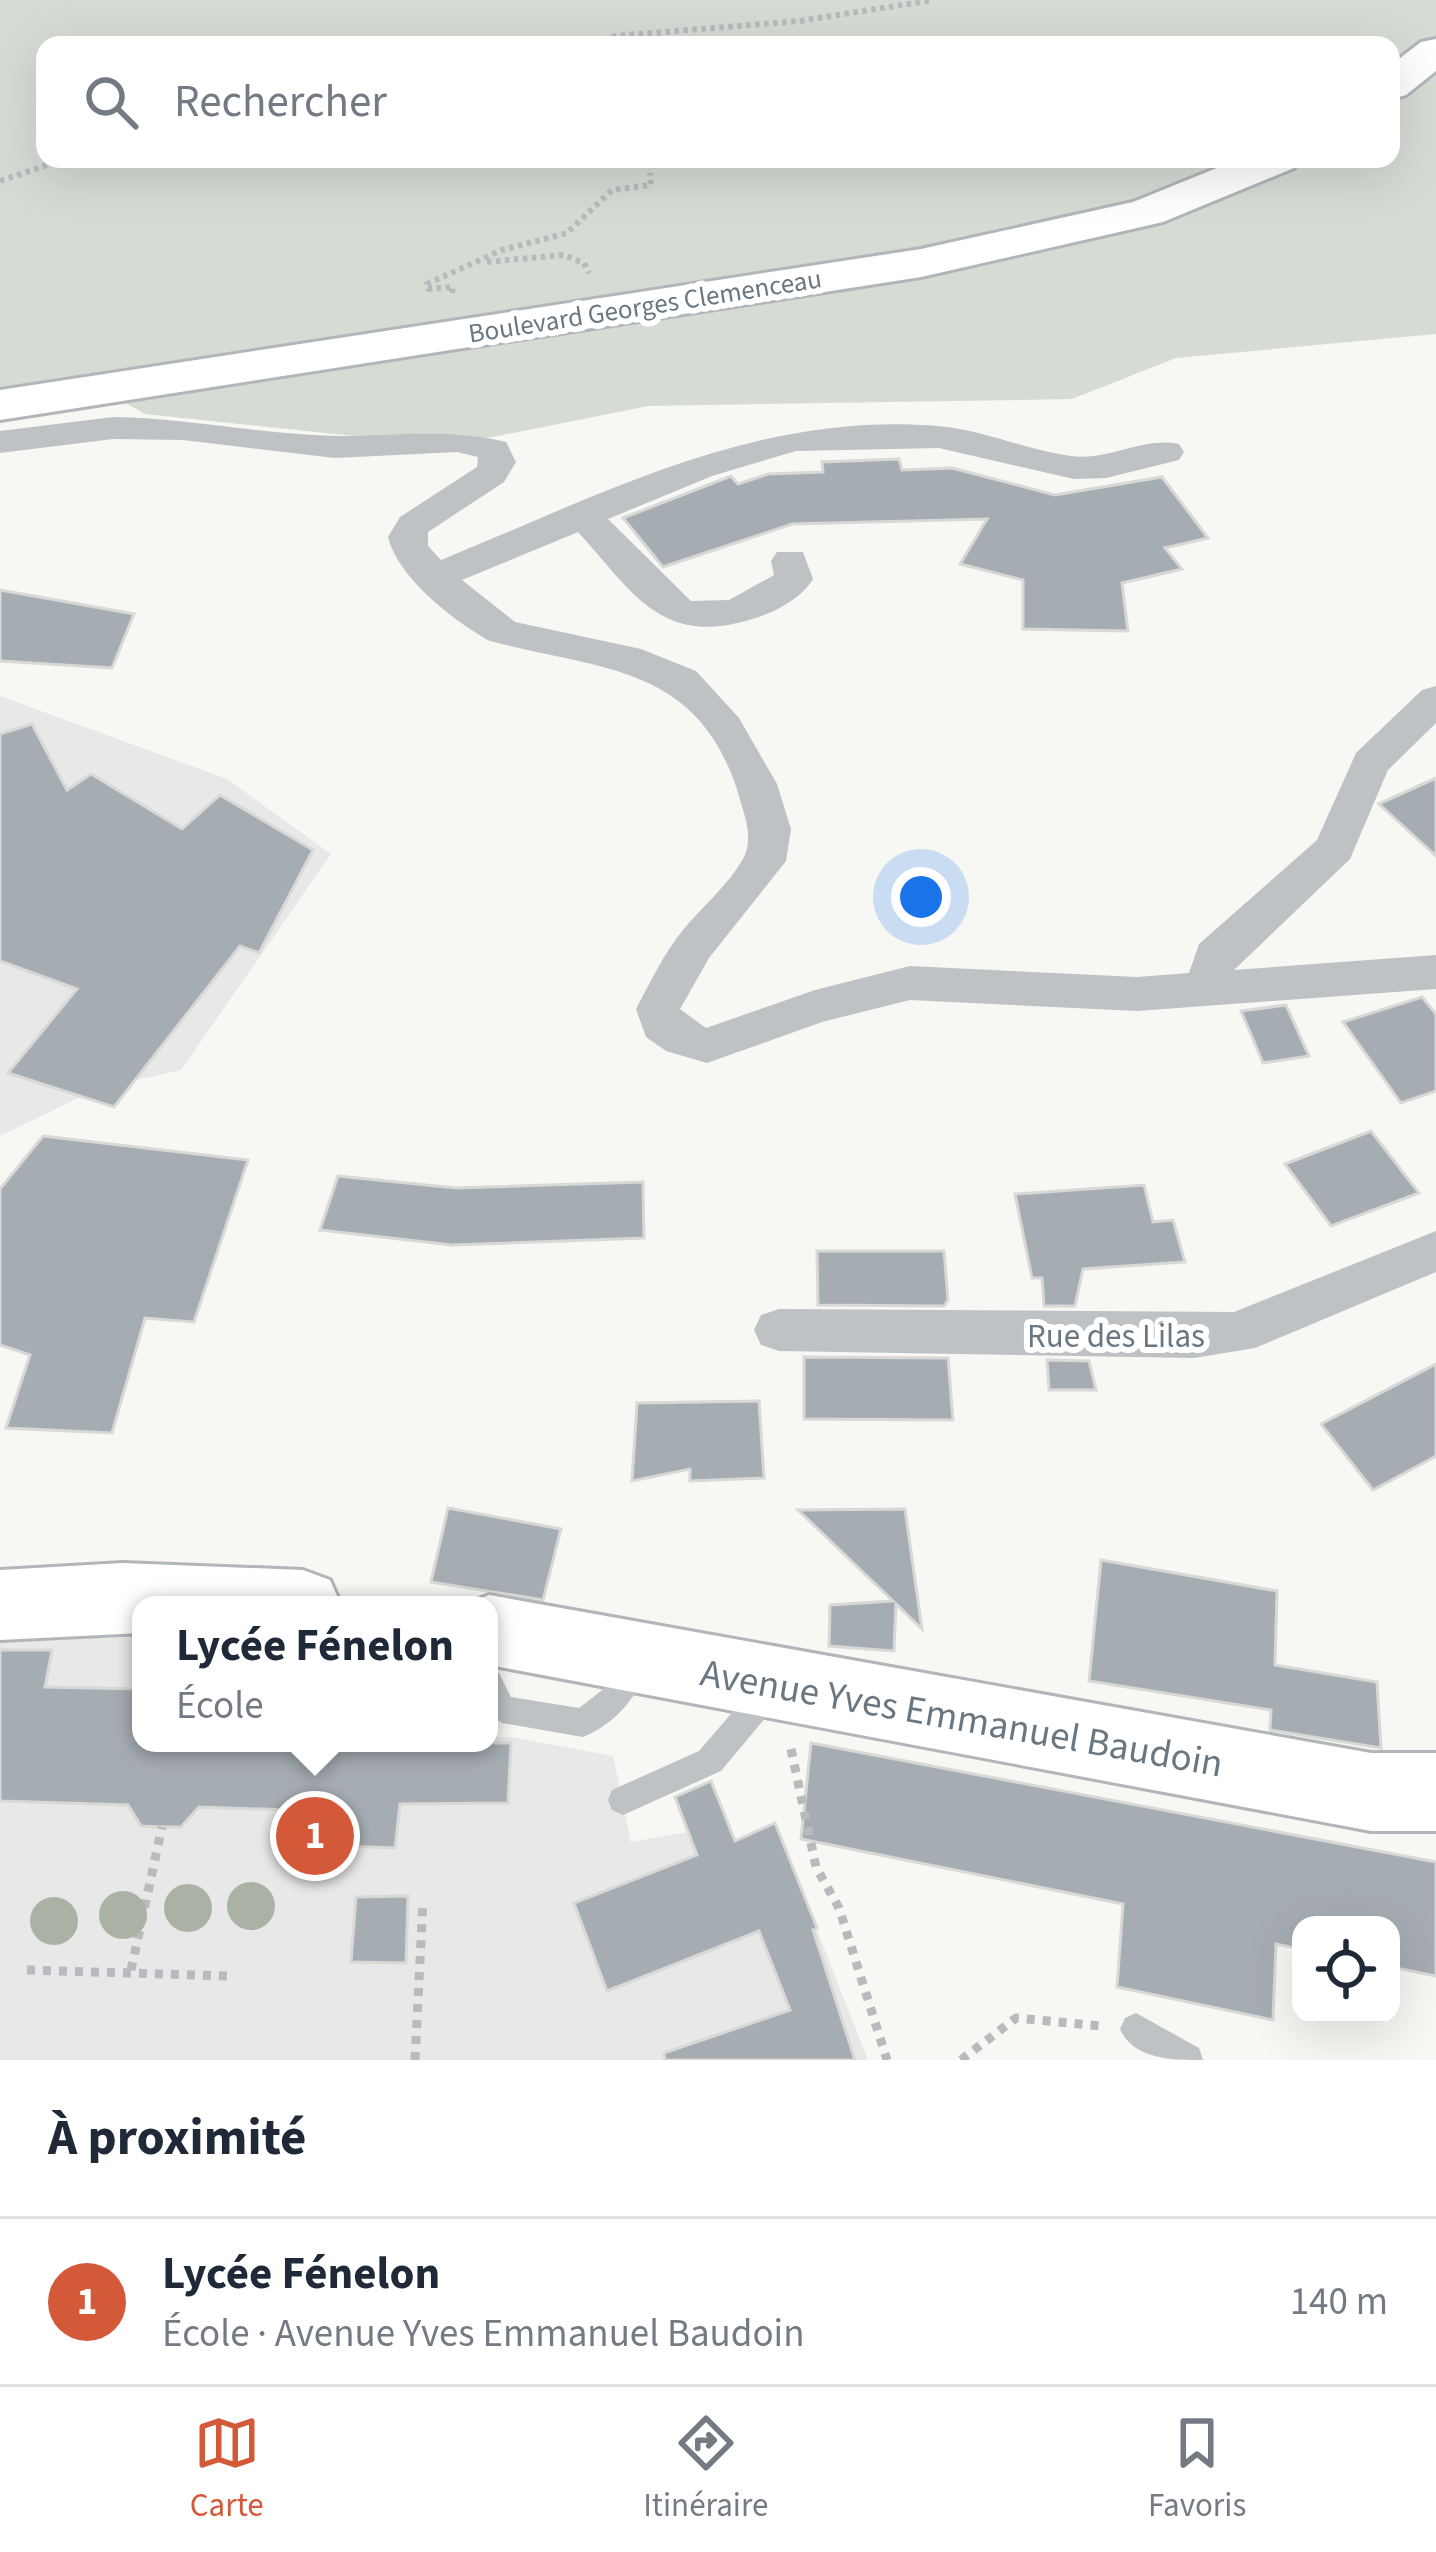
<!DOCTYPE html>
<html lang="fr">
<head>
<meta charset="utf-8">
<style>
  :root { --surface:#fff; --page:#f6f6f7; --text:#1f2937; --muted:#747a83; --line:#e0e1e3; --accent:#d35938 }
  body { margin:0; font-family:"Source Sans 3",sans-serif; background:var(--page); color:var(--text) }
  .controls { position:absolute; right:36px; bottom:36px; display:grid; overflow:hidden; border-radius:24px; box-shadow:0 12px 48px #0002 }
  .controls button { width:108px; height:108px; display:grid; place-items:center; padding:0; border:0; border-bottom:3px solid var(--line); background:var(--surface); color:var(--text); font:60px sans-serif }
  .you { position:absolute; left:921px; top:897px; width:42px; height:42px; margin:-30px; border:9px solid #fff; border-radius:50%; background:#1a73e8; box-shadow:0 0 0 18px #1a73e833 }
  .badge { display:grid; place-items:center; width:78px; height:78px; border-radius:50%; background:var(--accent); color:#fff; font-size:39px; font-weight:700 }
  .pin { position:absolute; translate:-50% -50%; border:6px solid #fff; box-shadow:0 3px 12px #0006 }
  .popup { position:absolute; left:132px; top:1596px; width:366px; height:156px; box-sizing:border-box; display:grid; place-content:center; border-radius:24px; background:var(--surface); filter:drop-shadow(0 3px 9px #0005); font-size:39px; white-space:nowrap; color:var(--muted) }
  .popup b { font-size:45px; color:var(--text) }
  .popup::after { content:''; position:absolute; left:50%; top:100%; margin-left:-24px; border:24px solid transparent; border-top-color:var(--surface) }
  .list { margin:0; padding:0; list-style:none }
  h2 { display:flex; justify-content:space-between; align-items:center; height:156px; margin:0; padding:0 48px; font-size:51px }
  h2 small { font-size:39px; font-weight:400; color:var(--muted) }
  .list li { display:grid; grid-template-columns:78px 1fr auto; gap:36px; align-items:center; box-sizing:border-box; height:168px; padding:0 48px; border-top:3px solid var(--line) }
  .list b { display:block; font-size:45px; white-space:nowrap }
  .list p { margin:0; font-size:39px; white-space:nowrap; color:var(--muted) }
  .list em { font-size:39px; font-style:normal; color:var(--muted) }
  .icon { flex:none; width:66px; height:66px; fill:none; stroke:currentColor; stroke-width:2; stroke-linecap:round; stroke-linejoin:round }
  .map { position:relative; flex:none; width:1436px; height:2060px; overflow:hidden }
  .search { position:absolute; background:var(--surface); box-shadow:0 12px 48px #0002; left:36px; right:36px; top:36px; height:132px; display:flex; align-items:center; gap:30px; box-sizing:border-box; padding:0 42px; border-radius:24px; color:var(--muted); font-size:45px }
  .sheet { height:324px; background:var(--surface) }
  nav { display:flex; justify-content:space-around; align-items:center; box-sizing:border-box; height:168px; border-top:3px solid var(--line); background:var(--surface); font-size:33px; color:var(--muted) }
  nav a { display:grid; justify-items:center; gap:6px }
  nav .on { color:var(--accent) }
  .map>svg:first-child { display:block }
  .built { fill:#e7e8e7 }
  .green { fill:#d6dbd4; fill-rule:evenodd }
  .building { fill:#a6adb2; stroke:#d8d8d6; stroke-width:3 }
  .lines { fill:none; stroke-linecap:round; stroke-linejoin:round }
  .secondary-casing { stroke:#b1b6ba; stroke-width:6 }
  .path-far1 { stroke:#b8bbbd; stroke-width:6; stroke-dasharray:4.5 4.5; stroke-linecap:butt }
  .path { stroke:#b8bbbd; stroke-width:9; stroke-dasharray:8 8; stroke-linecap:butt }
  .service { fill:#bec2c5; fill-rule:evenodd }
  .minor { fill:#bec2c5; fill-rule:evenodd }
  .secondary { fill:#fff; fill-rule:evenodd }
  .tree { fill:#aab2a6 }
  .labels { text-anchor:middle; stroke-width:12; stroke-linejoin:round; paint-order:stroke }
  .far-street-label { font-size:27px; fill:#697782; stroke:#fff }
  .street-label { font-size:33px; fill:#697782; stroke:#fff }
  .near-street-label { font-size:39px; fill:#697782; stroke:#fff }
</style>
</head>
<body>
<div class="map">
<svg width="1436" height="2060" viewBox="0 0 1436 2060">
  <rect width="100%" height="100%" fill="#f7f7f4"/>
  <g class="built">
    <path d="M0 696 227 779 331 854 181 1070 97 1089 0 1136Z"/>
    <path d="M141 1619V1743H489V1737H511L613 1756 631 1842 688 1832 735 1840 775 1823 868 2060H0V1625Z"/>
  </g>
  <path class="green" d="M0 0H1436V334L1176 358 1072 399 648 406 448 446 145 414 83 379 0 391ZM45 45H1391V159H45Z"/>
  <g class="building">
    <path d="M899 459 902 470 952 468 1055 495 1162 477 1208 538 1165 548 1182 569 1122 583 1128 631 1023 629V580L960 564 987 519 792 524 663 567 623 518 731 476 738 484 768 474 823 472 822 462Z"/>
    <path d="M0 590 134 614 112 668 0 661Z"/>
    <path d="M32 724 67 790 91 774 182 829 220 795 313 850 259 953 240 946 114 1107 8 1073 77 989 0 961V734Z"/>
    <path d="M1436 778V856L1379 804Z"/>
    <path d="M1422 997 1436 1014V1091L1401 1103 1343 1022Z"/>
    <path d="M1286 1005 1309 1056 1263 1063 1241 1011Z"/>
    <path d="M1371 1131 1419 1193 1331 1226 1285 1164Z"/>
    <path d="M43 1136 248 1160 194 1322 145 1318 112 1433 6 1428 30 1355 0 1345V1189Z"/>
    <path d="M338 1176 456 1188 643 1182 644 1238 452 1245 320 1230Z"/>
    <path d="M1144 1185 1153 1222 1173 1220 1185 1262 1083 1269 1075 1306H1044L1042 1278H1032L1015 1194Z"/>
    <path d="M817 1251H944L948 1300 944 1306 818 1305Z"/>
    <path d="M804 1357 948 1358 953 1420 804 1419Z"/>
    <path d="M1047 1360 1089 1361 1096 1390H1049Z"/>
    <path d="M1436 1364V1456L1373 1490 1321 1424Z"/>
    <path d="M759 1401 764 1478 690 1481V1469L632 1481 637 1403Z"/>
    <path d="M448 1508 561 1529 543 1600 431 1582Z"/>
    <path d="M905 1509 922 1629 896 1604 894 1651 829 1646 830 1605 893 1601 798 1510Z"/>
    <path d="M1101 1560 1277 1591 1275 1665 1377 1682 1381 1748 1270 1730 1271 1710 1089 1681Z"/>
    <path d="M0 1650H52L45 1687 141 1689V1743H511L508 1803 400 1804 395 1848 315 1845 317 1811 199 1807 181 1827H162L141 1826 128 1805 0 1801Z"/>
    <path d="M811 1743 1436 1862V1976L1391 1967V1925H1301V1949L1276 1944 1273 2020 1117 1987 1123 1904 801 1839Z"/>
    <path d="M711 1781 735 1841 775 1823 817 1928 813 1930 855 2060H665L664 2053 790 2010 759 1931 607 1991 574 1903 697 1855 675 1797Z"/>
    <path d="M408 1896 406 1963 351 1962 356 1897Z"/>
  </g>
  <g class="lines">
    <defs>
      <g id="secondary">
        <path d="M1436 39V71L1406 95 1391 99V65L1421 42Z"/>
        <path d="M1239 159H1300L1294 168 1163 222 921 277 0 420V390L921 249 1133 202Z"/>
        <path d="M123 1563 303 1570 330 1580 341 1605H141V1633L0 1640V1570Z"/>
        <path d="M489 1595 1371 1753H1436V1831H1371L489 1665V1605H462Z"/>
      </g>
    </defs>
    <use href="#secondary" class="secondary-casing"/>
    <g class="path-far1">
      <path d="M586 45 615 36 800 21 933 0"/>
      <path d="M0 181 65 159"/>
      <path d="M487 262 563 255 584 263 589 273"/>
      <path d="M452 293 453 287 428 289 427 284 502 250 567 233 612 190 651 185 650 173"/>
    </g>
    <g class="path">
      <path d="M791 1749 816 1867 839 1908 887 2060"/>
      <path d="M27 1970 229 1976"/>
      <path d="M131 1970 162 1827"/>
      <path d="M415 2060 423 1901"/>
      <path d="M961 2060 1016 2018 1101 2026"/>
    </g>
    <g class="service">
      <path d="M638 1647 648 1651 653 1661C638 1694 618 1723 583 1737L502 1723 489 1714V1669L499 1673 511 1697 579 1708 610 1684 628 1651Z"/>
      <path d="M771 1675 781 1679 786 1689 781 1699 721 1771 623 1815 612 1810 608 1800 612 1790 699 1751 761 1679Z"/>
      <path d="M1136 2013 1199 2048 1203 2060C1173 2060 1134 2060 1120 2029L1125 2018Z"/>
    </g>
    <g class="minor">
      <path d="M113 417C188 418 263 435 338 436 397 436 448 428 506 442L516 462 504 482 428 532V546L441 560C603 494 757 411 938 426 983 430 1027 450 1071 456 1108 461 1145 436 1179 444L1184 452 1179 460 1106 478 1074 479 939 448 796 451 712 476 608 519 691 601 729 600 774 575 771 561 777 552H803L813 579C800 600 775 612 752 619 661 648 632 591 578 532L462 580 515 622 641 649 696 671 739 718 777 784 791 829 786 861 709 958 680 1009 706 1028 815 990 910 966 1137 977 1189 973 1199 944 1317 840 1356 753 1422 690 1436 686V723L1388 770 1350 859 1234 970 1436 955V989L1137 1011 910 1000 822 1022 707 1063 666 1051 646 1037 636 1009C650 983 664 953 683 930 702 907 729 884 743 859 754 839 745 817 739 796 699 663 601 671 490 641 455 622 398 578 388 537L400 517 477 467 478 457 457 452 335 458 183 440 113 439 0 453V431Z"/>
      <path d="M1436 1231V1272L1255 1348 1194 1358 779 1351 761 1345 754 1330 761 1315 779 1309 1234 1312Z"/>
    </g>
    <use href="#secondary" class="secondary"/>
  </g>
  <g class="tree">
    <circle cx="251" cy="1906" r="24"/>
    <circle cx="188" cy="1908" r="24"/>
    <circle cx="123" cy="1915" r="24"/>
    <circle cx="54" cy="1921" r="24"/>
  </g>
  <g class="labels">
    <g class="far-street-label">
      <text transform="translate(645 306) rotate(-9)" y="9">Boulevard Georges Clemenceau</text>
    </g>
    <g class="street-label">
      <text x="1116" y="1347">Rue des Lilas</text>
    </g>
    <g class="near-street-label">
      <text transform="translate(962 1717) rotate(10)" y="14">Avenue Yves Emmanuel Baudoin</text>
    </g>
  </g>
</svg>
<div class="controls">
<button><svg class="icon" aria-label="locate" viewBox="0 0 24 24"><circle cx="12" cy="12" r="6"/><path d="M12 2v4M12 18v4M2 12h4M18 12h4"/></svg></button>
</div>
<div class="you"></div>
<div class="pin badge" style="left:315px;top:1836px">1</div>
<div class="popup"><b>Lycée Fénelon</b>École</div>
<div class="search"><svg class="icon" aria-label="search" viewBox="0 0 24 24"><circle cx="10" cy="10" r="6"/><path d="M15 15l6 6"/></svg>Rechercher</div>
</div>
<section class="sheet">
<h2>À proximité<small></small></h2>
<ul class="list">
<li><span class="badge">1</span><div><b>Lycée Fénelon</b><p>École · Avenue Yves Emmanuel Baudoin</p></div><em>140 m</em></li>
</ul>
</section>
<nav>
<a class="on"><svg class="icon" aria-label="map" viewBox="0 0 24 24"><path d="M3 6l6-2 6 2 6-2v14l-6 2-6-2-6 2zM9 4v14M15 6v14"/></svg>Carte</a>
<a><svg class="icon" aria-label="directions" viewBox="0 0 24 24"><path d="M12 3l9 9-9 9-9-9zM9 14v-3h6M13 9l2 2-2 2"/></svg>Itinéraire</a>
<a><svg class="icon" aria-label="saved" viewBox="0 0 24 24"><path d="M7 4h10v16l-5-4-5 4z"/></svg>Favoris</a>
</nav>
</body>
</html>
